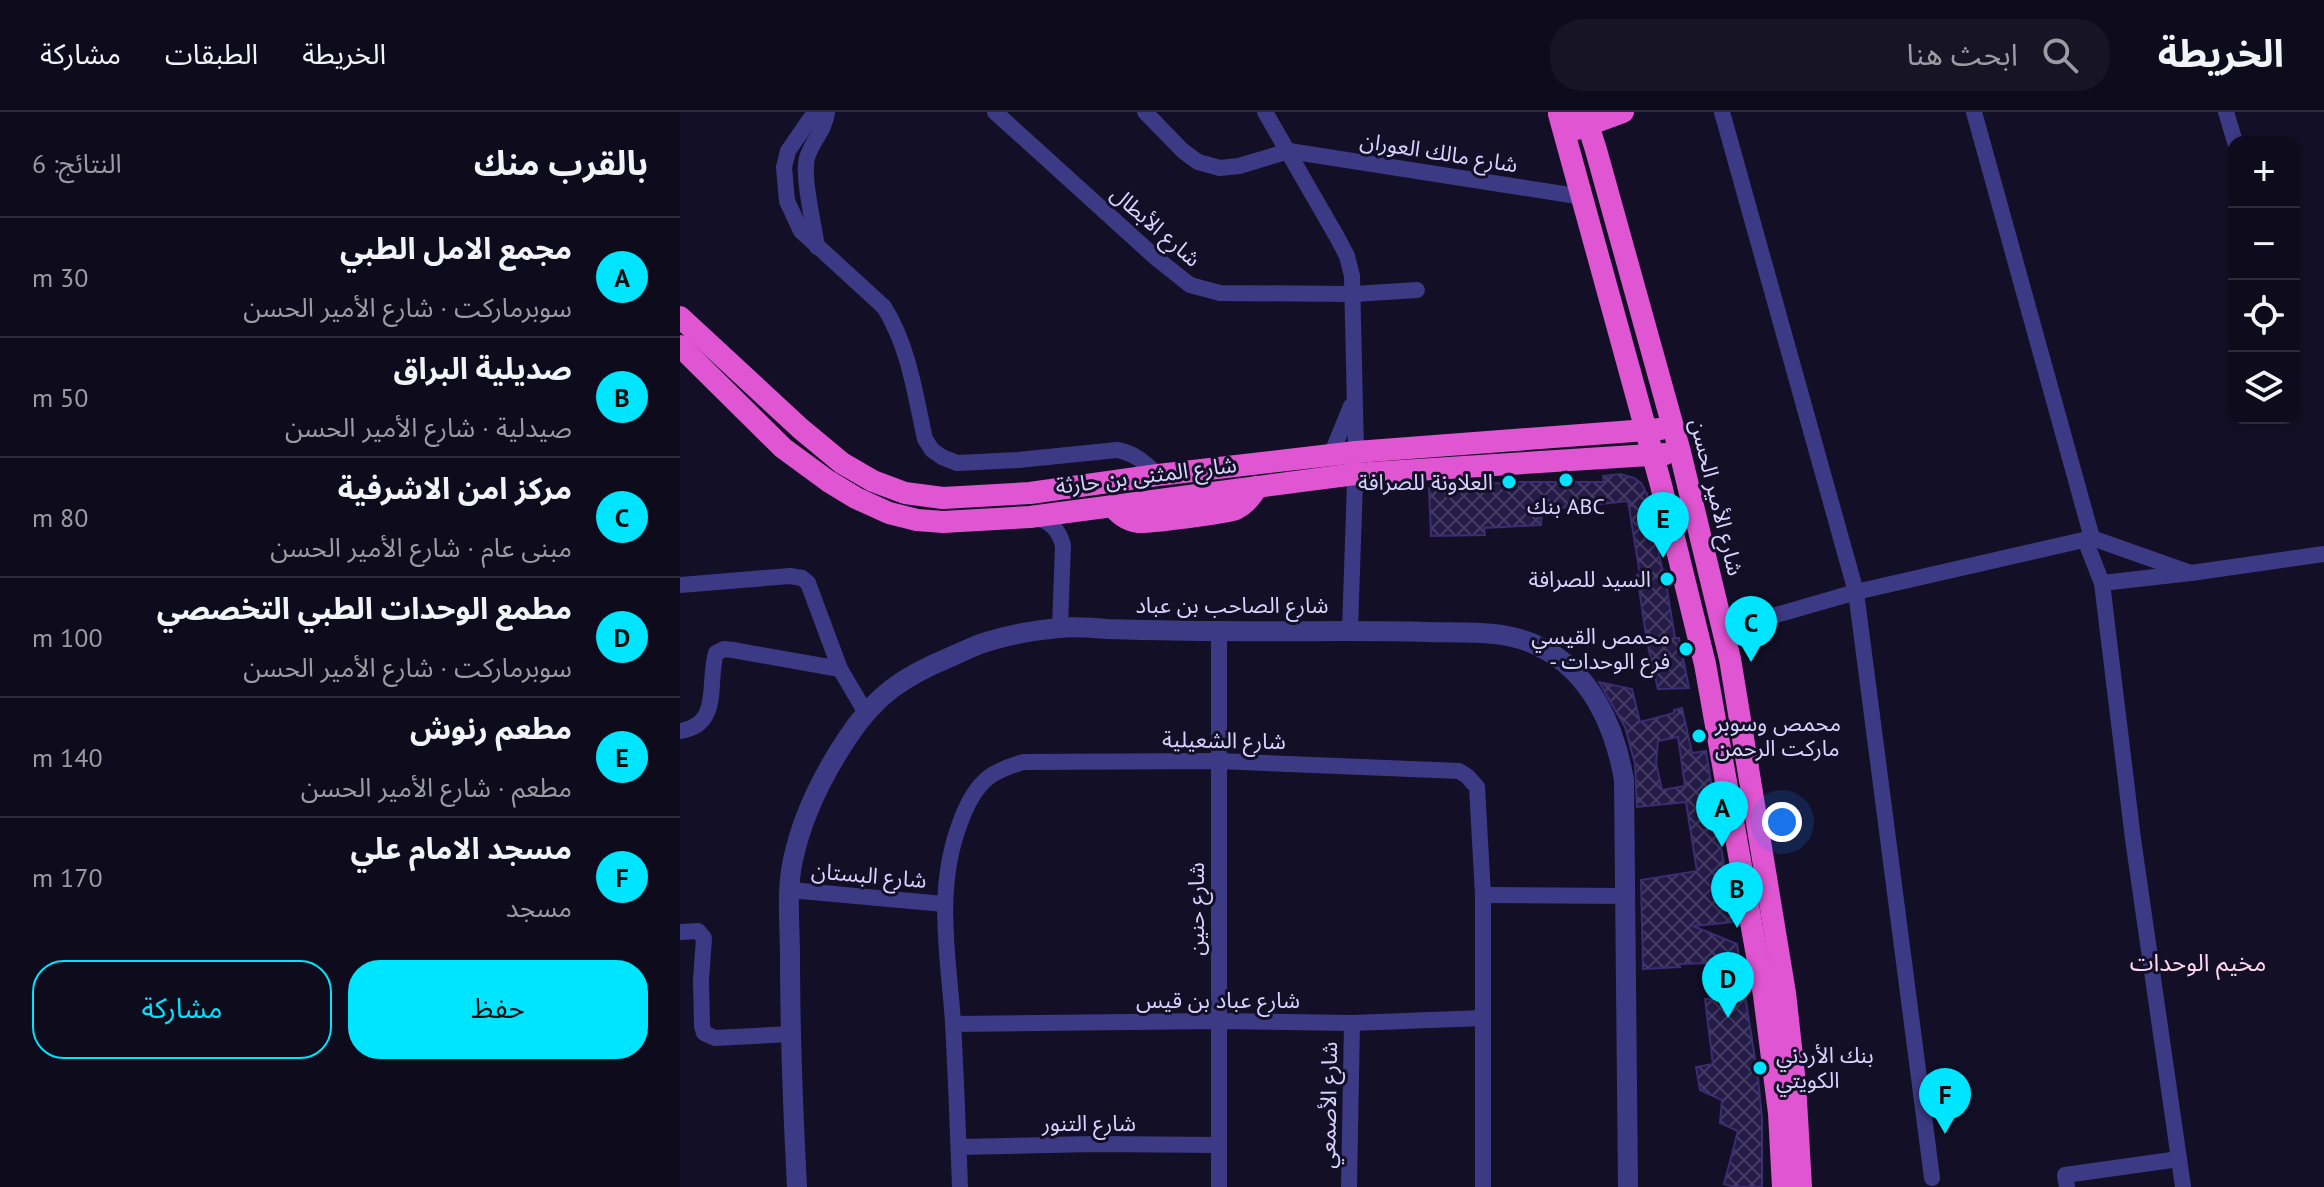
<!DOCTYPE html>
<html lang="ar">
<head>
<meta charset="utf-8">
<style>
  :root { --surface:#0e0b1c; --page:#171425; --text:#f1f3f6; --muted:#9b9ba3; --line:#2e2b3b; --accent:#00e5ff }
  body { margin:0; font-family:"PT Sans","Noto Sans Arabic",sans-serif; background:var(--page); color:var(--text); direction:rtl }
  .controls { position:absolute; right:24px; top:24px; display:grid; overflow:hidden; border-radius:16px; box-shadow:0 4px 12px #0003 }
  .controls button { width:72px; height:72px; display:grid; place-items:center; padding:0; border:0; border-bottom:2px solid var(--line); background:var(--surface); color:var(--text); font:40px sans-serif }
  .you { position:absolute; left:1102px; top:710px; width:28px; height:28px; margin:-20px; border:6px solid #fff; border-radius:50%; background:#1a73e8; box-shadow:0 0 0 12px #1a73e833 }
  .badge { display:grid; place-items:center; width:52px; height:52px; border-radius:50%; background:var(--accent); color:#111; font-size:26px; font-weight:700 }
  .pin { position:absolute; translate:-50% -66px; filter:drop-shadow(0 2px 4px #0008) }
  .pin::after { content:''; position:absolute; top:42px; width:28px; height:24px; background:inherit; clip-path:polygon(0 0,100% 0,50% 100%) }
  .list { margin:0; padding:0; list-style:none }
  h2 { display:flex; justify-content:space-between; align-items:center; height:104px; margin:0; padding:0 32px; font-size:34px }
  h2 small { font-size:26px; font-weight:400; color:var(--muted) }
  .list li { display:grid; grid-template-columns:52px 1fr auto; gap:24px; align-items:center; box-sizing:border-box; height:120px; padding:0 32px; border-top:2px solid var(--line) }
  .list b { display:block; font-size:30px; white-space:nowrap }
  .list p { margin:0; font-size:26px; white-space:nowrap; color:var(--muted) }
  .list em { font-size:26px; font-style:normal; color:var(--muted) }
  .actions { display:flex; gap:16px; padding:24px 32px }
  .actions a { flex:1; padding:18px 0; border:2px solid var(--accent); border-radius:32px; text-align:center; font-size:28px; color:var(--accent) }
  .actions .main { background:var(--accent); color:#111 }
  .icon { flex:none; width:44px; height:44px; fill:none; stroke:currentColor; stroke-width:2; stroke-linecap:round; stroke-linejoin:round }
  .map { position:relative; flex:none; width:1644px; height:1075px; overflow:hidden; direction:ltr }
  header { display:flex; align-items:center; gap:48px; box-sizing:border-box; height:112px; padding:0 40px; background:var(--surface); border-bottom:2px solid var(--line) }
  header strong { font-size:38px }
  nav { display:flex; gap:44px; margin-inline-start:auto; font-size:28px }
  .search { width:560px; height:72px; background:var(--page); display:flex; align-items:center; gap:20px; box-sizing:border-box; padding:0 28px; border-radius:32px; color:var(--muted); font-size:30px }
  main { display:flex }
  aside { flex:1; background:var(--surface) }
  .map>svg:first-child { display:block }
  .building { fill:url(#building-cross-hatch); stroke:#3b2d73; stroke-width:2; fill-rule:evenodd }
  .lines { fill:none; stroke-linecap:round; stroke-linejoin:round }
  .minor { stroke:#3d3a85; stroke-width:16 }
  .tertiary { stroke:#3d3a85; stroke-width:20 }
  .trunk { stroke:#e055d1; stroke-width:22 }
  .poi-dot { fill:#00e5ff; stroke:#130f26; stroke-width:3 }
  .labels { text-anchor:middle; stroke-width:6; stroke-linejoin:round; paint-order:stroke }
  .street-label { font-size:22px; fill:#d9d4ff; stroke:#130f26 }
  .poi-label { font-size:22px; fill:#d9d4ff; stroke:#130f26; text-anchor:end }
  .neighbourhood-label { font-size:24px; fill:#ffd6f0; stroke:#130f26 }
</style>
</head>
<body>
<header>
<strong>الخريطة</strong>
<div class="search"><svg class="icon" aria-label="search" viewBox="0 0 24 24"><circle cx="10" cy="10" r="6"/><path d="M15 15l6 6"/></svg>ابحث هنا</div>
<nav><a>الخريطة</a><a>الطبقات</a><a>مشاركة</a></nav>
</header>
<main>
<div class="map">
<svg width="1644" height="1075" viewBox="0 0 1644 1075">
  <defs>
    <pattern id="building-cross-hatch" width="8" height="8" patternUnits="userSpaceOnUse" patternTransform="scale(2)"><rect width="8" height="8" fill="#241b47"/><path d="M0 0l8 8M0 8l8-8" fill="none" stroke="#433b63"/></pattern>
  </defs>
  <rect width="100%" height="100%" fill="#130f26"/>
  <g class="building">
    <path d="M940 362 954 366 961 371 967 382 975 425 983 460 984 459 995 526H999L1009 576 978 577 967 530 957 463H960L948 389 862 398 861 413 804 416 805 423 751 424 749 376 833 370H924L923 364Z"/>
    <path d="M919 570 952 577 960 610 994 601V598L1002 596 1012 641 1026 639 1053 810 1013 814 1057 832 1078 966 1082 1007V1075H1054L1044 1072 1058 1019 1040 1011 1042 988 1020 978 1016 955 1033 952 1025 887 1035 886 1031 851 999 852 1000 855 963 857 961 768 1017 759 1006 690 957 695 955 652 945 615ZM998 625 1005 674 982 678 976 651 978 629Z"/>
  </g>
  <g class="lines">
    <g class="minor">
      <path d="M135 0 108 39 104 55 107 89 121 119 204 195C229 235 235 282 245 327L252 338 262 345 277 351 338 348 437 338C455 341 465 351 478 363"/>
      <path d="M315 0 476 146 510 173 540 181 674 182 737 178"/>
      <path d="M465 0 503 39 518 50 540 56 559 54 609 39 903 85"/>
      <path d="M585 0 657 125 667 144 672 164 676 340 670 518"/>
      <path d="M1042 0 1176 480 1252 1066"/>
      <path d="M1294 0 1412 426"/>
      <path d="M1546 0 1555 30"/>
      <path d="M137 135C134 113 122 65 127 46 132 29 145 18 147 0"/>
      <path d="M651 343 671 294"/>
      <path d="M355 406C371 408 379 419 383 433L380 515"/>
      <path d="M1405 428 1422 471 1453 727 1503 1075"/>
      <path d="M1422 471 1511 461 1644 442"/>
      <path d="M0 473 110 464 122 466 128 471 160 557 186 601"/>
      <path d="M1044 518 1176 480 1412 426 1511 461"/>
      <path d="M0 619C42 613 27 570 36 541L44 537 53 538 160 557"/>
      <path d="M110 778 264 792"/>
      <path d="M803 783 947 784"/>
      <path d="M0 820 18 819 24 826 21 868 22 914 24 921 35 926 110 922"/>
      <path d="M273 912 538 909 672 911 803 906"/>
      <path d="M279 1035 414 1032 539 1033"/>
      <path d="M280 1075C278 1020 276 965 273 910 268 841 255 777 280 711 286 694 295 676 309 665 320 657 331 654 343 650L538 649 779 659 787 664 797 675 803 783V1075"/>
      <path d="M539 1075V520"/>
      <path d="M669 1075 672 911"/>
      <path d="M1387 1075 1385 1063 1499 1047"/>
    </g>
    <path class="tertiary" d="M117 1075C113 998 110 921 110 844 110 813 106 779 113 748 122 705 144 661 168 625 196 583 223 565 268 546 280 541 293 534 306 530 329 523 355 518 379 516 395 514 411 516 427 517 465 518 504 519 542 519 611 520 678 518 747 520 784 521 826 517 860 535 911 560 935 615 944 668L948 1075"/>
    <g class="trunk">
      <path d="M886 0 879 2 981 373 1025 552 1084 883 1099 1001 1103 1075"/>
      <path d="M904 0 916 38 1000 340 1050 547 1105 881 1115 971 1121 1075"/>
      <path d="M897 17 943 0"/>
      <path d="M0 205 121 317 162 351 193 369 225 381 263 386 350 381 478 363 676 340 980 317"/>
      <path d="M0 234 103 336 148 369 176 386 209 401 237 408 263 410 350 405 675 362 985 342"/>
      <path d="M432 394C439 402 446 408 458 410 468 411 547 401 556 397 566 392 572 384 577 375"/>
    </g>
  </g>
  <g class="poi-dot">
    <circle cx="886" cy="368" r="8"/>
    <circle cx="829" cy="370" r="8"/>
    <circle cx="987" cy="467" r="8"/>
    <circle cx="1006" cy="537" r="8"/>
    <circle cx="1019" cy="624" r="8"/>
    <circle cx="1080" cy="956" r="8"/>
  </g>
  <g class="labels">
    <g class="street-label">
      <text transform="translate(759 40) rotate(9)" y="8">شارع مالك العوران</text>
      <text transform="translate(476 114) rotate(41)" y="8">شارع الأبطال</text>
      <text transform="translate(466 363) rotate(-7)" y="8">شارع المثنى بن حارثة</text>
      <text transform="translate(1037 385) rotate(76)" y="8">شارع الأمير الحسن</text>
      <text x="552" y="501">شارع الصاحب بن عباد</text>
      <text transform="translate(544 628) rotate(1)" y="8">شارع الشعيلية</text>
      <text transform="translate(189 763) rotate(5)" y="8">شارع البستان</text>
      <text transform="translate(516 797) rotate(-90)" y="8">شارع حنين</text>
      <text x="538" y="896">شارع عباد بن قيس</text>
      <text transform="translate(648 993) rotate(-89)" y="8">شارع الأصمعي</text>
      <text x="409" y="1019">شارع التنور</text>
    </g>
    <g class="poi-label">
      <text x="813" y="378">العلاونة للصرافة</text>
      <text x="886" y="402" text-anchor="middle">بنك ABC</text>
      <text x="971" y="475">السيد للصرافة</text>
      <text x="990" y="532">محمص القيسي<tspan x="990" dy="25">- فرع الوحدات</tspan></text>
      <text x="1035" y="619" text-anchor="start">محمص وسوبر<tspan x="1035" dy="25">ماركت الرحمن</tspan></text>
      <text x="1096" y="951" text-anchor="start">بنك الأردني<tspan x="1096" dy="25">الكويتي</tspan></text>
    </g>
    <g class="neighbourhood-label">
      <text x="1518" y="859">مخيم الوحدات</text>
    </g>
  </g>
</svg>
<div class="controls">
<button>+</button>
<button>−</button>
<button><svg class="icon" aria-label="locate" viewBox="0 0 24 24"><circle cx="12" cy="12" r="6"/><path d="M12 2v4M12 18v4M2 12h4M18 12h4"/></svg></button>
<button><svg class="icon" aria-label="layers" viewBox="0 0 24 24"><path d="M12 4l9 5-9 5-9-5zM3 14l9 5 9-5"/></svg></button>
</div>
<div class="you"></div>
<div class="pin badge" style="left:1042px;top:735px">A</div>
<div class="pin badge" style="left:1057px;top:816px">B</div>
<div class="pin badge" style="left:1071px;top:550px">C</div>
<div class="pin badge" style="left:1048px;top:906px">D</div>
<div class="pin badge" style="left:983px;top:446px">E</div>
<div class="pin badge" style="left:1265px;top:1022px">F</div>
</div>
<aside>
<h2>بالقرب منك<small>النتائج: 6</small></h2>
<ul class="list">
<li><span class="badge">A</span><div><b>مجمع الامل الطبي</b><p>سوبرماركت · شارع الأمير الحسن</p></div><em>30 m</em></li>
<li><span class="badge">B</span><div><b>صديلية البراق</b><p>صيدلية · شارع الأمير الحسن</p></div><em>50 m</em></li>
<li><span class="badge">C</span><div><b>مركز امن الاشرفية</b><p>مبنى عام · شارع الأمير الحسن</p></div><em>80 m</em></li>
<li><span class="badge">D</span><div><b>مطمع الوحدات الطبي التخصصي</b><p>سوبرماركت · شارع الأمير الحسن</p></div><em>100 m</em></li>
<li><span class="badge">E</span><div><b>مطعم رنوش</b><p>مطعم · شارع الأمير الحسن</p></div><em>140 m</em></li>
<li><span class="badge">F</span><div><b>مسجد الامام علي</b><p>مسجد</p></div><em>170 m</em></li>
</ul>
<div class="actions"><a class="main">حفظ</a><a>مشاركة</a></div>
</aside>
</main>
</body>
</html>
